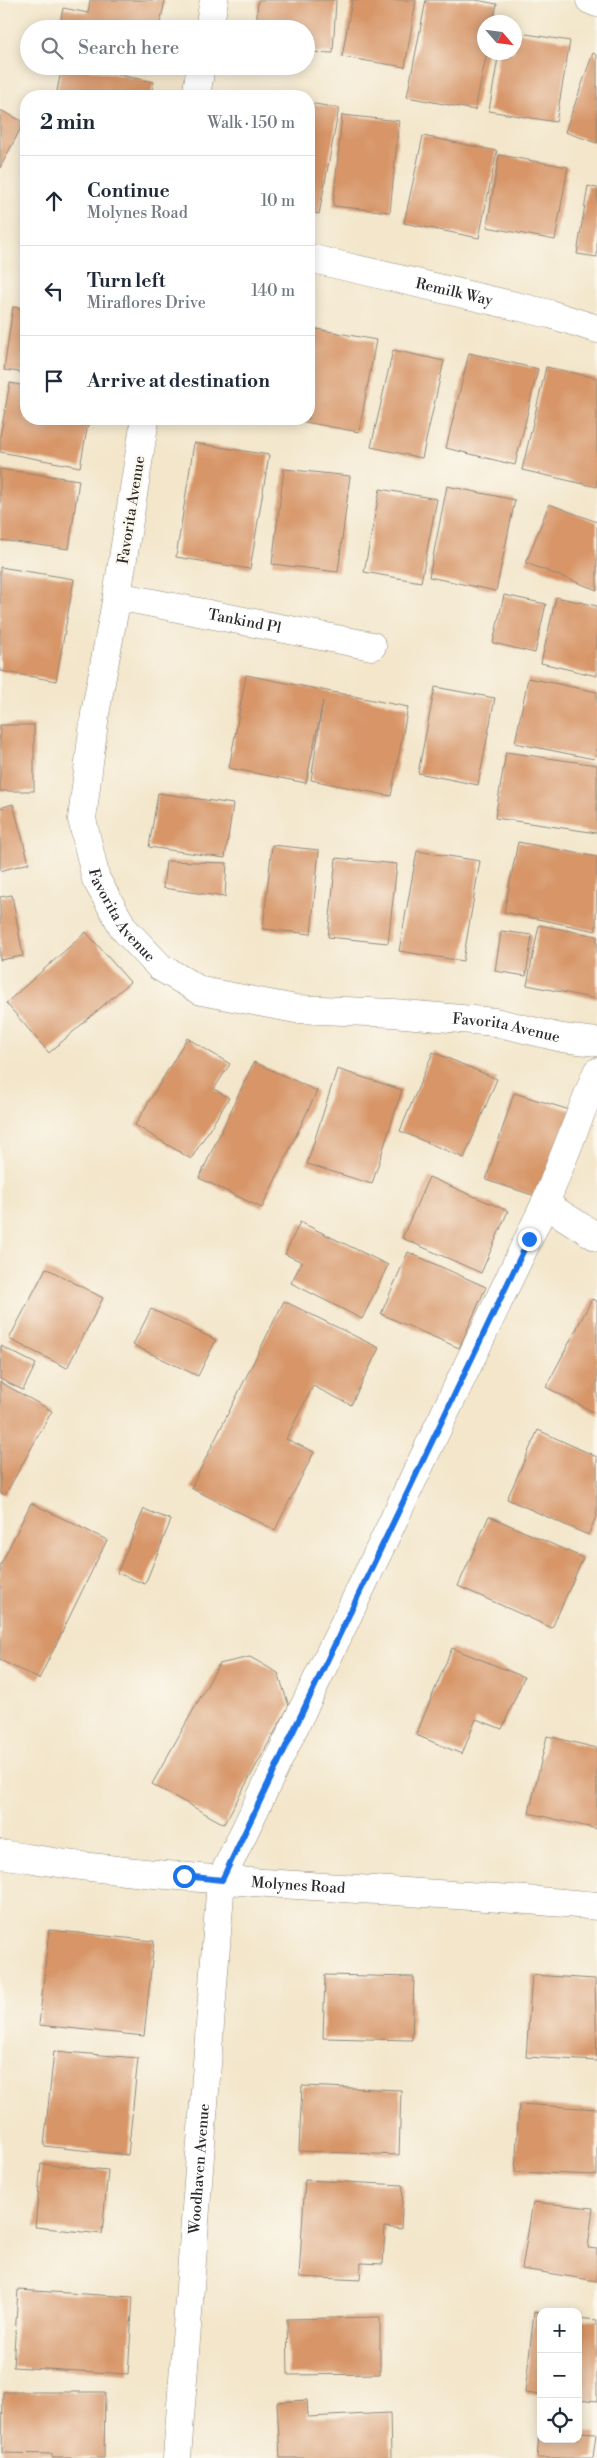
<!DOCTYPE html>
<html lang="en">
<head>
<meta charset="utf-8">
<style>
  :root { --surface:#fff; --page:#f2f2f3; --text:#1f2937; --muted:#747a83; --line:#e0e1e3 }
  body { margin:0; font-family:"Libre Bodoni",serif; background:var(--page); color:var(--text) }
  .controls { position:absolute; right:15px; bottom:15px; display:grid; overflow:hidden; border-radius:10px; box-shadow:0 2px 12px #0003 }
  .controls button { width:45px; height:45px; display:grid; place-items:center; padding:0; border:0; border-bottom:1px solid var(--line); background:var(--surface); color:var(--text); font:25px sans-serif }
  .compass { position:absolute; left:477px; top:15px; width:45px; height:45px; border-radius:50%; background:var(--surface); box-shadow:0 2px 12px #0003; rotate:118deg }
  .stop { position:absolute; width:15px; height:15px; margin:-11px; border:4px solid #1a73e8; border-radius:50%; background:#fff }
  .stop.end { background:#1a73e8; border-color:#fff; box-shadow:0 1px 5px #0008 }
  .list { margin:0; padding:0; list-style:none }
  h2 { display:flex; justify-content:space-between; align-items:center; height:65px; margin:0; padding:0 20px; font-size:21px }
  h2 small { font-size:16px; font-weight:400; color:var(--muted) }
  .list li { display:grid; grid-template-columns:32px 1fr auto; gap:15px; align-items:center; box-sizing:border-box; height:90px; padding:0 20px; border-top:1px solid var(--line) }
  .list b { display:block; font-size:19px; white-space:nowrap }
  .list p { margin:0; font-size:16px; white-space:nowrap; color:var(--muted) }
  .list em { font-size:16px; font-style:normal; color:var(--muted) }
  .icon { flex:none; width:28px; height:28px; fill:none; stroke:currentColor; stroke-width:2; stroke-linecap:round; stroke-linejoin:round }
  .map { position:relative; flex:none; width:597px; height:2458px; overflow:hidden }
  .search { position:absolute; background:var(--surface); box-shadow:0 2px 12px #0003; left:20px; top:20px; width:295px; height:55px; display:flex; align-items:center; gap:12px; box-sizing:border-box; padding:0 18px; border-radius:28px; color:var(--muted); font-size:19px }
  .panel { position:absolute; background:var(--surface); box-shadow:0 2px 12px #0003; left:20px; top:90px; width:295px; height:335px; border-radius:20px }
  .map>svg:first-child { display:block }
  .building { fill:#d79567 }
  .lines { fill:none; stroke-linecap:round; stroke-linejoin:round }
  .minor-casing { stroke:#8f887b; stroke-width:29 }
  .secondary-casing { stroke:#8f887b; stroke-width:29 }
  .minor { stroke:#fff; stroke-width:28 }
  .secondary { stroke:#fff; stroke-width:28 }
  .route { stroke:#1a73e8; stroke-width:6 }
  .labels { text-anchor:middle; stroke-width:4; stroke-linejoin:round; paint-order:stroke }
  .street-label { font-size:15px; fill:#2b2b2b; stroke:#fbf7ec }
</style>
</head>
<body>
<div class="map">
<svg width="597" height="2458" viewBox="0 0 597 2458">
  <rect width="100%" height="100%" fill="#fbf7ec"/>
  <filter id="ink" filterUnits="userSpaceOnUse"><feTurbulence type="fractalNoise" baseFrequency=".02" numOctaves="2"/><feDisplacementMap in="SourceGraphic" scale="10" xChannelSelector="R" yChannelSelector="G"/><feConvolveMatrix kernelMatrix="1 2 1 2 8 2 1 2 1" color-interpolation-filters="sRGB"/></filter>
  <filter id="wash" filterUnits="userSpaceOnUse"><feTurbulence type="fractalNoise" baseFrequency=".0096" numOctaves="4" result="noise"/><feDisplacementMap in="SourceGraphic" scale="20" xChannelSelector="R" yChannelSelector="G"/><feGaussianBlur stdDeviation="1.12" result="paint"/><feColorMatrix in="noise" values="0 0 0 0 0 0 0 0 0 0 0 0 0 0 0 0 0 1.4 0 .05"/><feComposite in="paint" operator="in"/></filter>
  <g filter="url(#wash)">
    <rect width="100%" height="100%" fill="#f3e6cb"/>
    <g id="blocks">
      <g class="building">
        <path d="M90 0H165L159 29H59L63 8 88 13Z"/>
        <path d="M258 0H336L333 53 306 52V29H256Z"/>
        <path d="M352 0H416L405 67 342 57Z"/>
        <path d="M426 0H476L497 4 493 22H484V52H487L475 110 407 97Z"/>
        <path d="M514 32 570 41 556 122 489 111 499 52H514Z"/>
        <path d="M593 53 597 55V143L565 132Z"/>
        <path d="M62 66H73L154 82 151 96H56Z"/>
        <path d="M309 103 339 108 319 214 309 212Z"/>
        <path d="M0 110 24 122 0 168Z"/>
        <path d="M342 115 399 121 390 212 333 206Z"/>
        <path d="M423 136 497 151 479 238 404 223Z"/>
        <path d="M499 155 568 167 555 240 487 227Z"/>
        <path d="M588 186 597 188V257L577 254Z"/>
        <path d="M13 307 26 309V373L4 370Z"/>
        <path d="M311 328 376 340 359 432 294 420 309 419V341Z"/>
        <path d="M393 350 444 361 422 458 371 447Z"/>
        <path d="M469 353 538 369 515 465 446 448Z"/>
        <path d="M546 367 597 378V487L522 470Z"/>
        <path d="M10 383 26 386V419H89L80 467 0 452V437Z"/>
        <path d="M194 443 269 455 250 569 176 557Z"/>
        <path d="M0 469 79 480 69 549 0 540Z"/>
        <path d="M284 469 350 476 338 572 272 564Z"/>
        <path d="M447 486 515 500 496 591 429 577Z"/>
        <path d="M380 489 437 499 421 582 364 572Z"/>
        <path d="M549 504 597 522V590L526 563Z"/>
        <path d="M0 567 74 579 56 681 0 671Z"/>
        <path d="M504 595 546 604 535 653 493 643Z"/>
        <path d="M556 597 597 606V676L541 663Z"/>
        <path d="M246 675 408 707 391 796 311 780 323 701 306 783 229 768Z"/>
        <path d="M528 678 597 692V747L594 759 515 743Z"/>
        <path d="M435 687 495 698 478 785 418 773Z"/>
        <rect x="0" y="725" width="34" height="66"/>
        <path d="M506 752 597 765V833L495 818Z"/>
        <path d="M158 793 233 804 225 858 149 847Z"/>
        <path d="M13 804 29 863 0 871V808Z"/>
        <path d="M518 842 597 857 596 931 504 912Z"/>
        <path d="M272 845 319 850 311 934 263 929Z"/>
        <path d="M417 851 480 861 463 961 399 951Z"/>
        <path d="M336 858 397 864 388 943 328 937Z"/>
        <path d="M166 861 227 863 225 897 163 888Z"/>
        <path d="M12 895 23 956 0 960V897Z"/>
        <path d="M539 925 597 936V999L527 985Z"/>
        <path d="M501 931 532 935 526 976 495 971Z"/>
        <path d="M86 932 130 982 49 1053 6 1003Z"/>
        <path d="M187 1038 230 1064 214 1089 229 1098 191 1159 135 1125Z"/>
        <path d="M433 1052 497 1079 464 1158 400 1131Z"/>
        <path d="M254 1062 317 1091 262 1208 199 1178Z"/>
        <path d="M337 1069 402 1090 372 1184 307 1164Z"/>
        <path d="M514 1093 573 1111 545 1199 486 1180Z"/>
        <path d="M429 1177 508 1211 481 1273 402 1238Z"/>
        <path d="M300 1222 388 1265 362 1319 291 1283 302 1262 285 1254Z"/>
        <path d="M408 1252 486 1287 459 1348 381 1314Z"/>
        <path d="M46 1268 103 1298 67 1368 9 1339Z"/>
        <path d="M592 1299 597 1301V1414L546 1387Z"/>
        <path d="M284 1301 379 1348 351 1405 313 1386 286 1439 314 1452 275 1530 191 1488Z"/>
        <path d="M151 1309 216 1340 198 1376 133 1345Z"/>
        <path d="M1 1346 36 1364 23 1390 0 1379Z"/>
        <path d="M0 1382 52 1411 5 1495 0 1492Z"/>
        <path d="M538 1430 597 1457V1515L588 1535 507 1499Z"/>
        <path d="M31 1503 107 1540 39 1679 0 1660V1566Z"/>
        <path d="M144 1509 171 1520 145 1584 117 1573Z"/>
        <path d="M489 1516 583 1558 552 1628 458 1586Z"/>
        <path d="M452 1648 524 1677 502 1729 476 1719 462 1754 416 1735Z"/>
        <path d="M250 1657 278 1673 289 1706 224 1824 152 1784 219 1664Z"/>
        <path d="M547 1736 597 1748V1829L529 1813Z"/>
        <path d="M49 1930 154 1941 144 2036 39 2025Z"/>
        <path d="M325 1975 414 1977 412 2040 323 2038Z"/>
        <path d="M532 1975 595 1979 597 2061 526 2057Z"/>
        <path d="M54 2051 138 2058 128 2155 44 2146Z"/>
        <path d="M302 2086 401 2090 399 2155 299 2151Z"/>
        <path d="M519 2104 597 2109V2175L515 2172Z"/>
        <path d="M41 2164 108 2170 102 2234 35 2227Z"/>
        <path d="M305 2180 403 2185 401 2229 385 2227 383 2264 361 2263 360 2280 299 2277Z"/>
        <path d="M533 2202 593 2208 588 2248 597 2249V2281L522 2269Z"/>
        <path d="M18 2290 133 2297 128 2374 13 2367Z"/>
        <path d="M534 2312 541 2313V2395L525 2393Z"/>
        <path d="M380 2317V2374L288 2375 287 2319Z"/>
        <path d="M578 2318 597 2320V2401L578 2399Z"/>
        <path d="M3 2392H105L104 2458H52V2454L2 2453Z"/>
        <path d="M307 2400 308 2417 390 2413 391 2458H280L277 2402Z"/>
        <path d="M578 2432 596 2433 593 2458H537L539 2435 541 2439H578Z"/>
      </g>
    </g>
  </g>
  <g filter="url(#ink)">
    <use href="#blocks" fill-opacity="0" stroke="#8f887b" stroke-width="1"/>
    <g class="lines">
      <defs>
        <g id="minor">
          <path d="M590 0 597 3"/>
          <path d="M209 29 214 0"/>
          <path d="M196 96 201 66"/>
          <path id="s1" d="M309 258 550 314 597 329"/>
          <path id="s2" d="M145 419 117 596 95 714 82 819 96 879 124 929 160 967 201 991 296 1009 393 1013 495 1022 562 1038 597 1042"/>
          <path id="s3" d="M117 596 372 646"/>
          <path d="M545 1204 597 1237"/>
          <path id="s4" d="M177 2458 221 1880 545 1204 597 1072"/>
        </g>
        <g id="secondary">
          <path id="s5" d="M0 1854C30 1858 60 1864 90 1867 258 1887 428 1890 597 1906"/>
        </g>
      </defs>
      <use href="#minor" class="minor-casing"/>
      <use href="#secondary" class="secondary-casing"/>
      <use href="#minor" class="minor"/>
      <use href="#secondary" class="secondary"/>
    </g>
  </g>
  <g class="lines" filter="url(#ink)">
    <path class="route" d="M184 1876 222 1880 529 1239"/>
  </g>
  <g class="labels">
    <g class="street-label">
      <text dy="5" stroke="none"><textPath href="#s1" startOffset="149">Remilk Way</textPath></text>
      <text transform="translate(131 510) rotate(-81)" y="5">Favorita Avenue</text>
      <text dy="5" stroke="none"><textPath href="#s3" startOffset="130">Tankind Pl</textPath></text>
      <text dy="5" stroke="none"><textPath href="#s2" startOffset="511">Favorita Avenue</textPath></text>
      <text dy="5" stroke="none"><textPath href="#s2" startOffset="932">Favorita Avenue</textPath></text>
      <text dy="5" stroke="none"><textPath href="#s5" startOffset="300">Molynes Road</textPath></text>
      <text dy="5" stroke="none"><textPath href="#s4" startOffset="290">Woodhaven Avenue</textPath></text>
    </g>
  </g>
</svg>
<div class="controls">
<button>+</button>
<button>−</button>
<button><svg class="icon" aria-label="locate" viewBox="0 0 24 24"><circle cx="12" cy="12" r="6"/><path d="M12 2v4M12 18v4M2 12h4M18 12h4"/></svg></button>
</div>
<svg class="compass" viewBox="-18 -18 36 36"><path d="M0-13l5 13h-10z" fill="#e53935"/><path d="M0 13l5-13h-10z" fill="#747a83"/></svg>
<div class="stop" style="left:184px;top:1876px"></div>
<div class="stop end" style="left:529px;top:1239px"></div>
<div class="search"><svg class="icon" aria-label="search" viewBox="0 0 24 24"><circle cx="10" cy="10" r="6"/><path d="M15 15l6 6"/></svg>Search here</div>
<section class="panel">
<h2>2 min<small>Walk · 150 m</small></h2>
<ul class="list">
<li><svg class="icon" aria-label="ahead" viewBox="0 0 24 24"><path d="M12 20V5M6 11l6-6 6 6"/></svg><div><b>Continue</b><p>Molynes Road</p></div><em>10 m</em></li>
<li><svg class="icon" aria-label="left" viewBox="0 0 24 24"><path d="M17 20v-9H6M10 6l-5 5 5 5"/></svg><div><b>Turn left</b><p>Miraflores Drive</p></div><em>140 m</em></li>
<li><svg class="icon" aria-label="arrive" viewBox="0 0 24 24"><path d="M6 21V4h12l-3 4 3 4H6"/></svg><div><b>Arrive at destination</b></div></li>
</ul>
</section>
</div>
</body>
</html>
